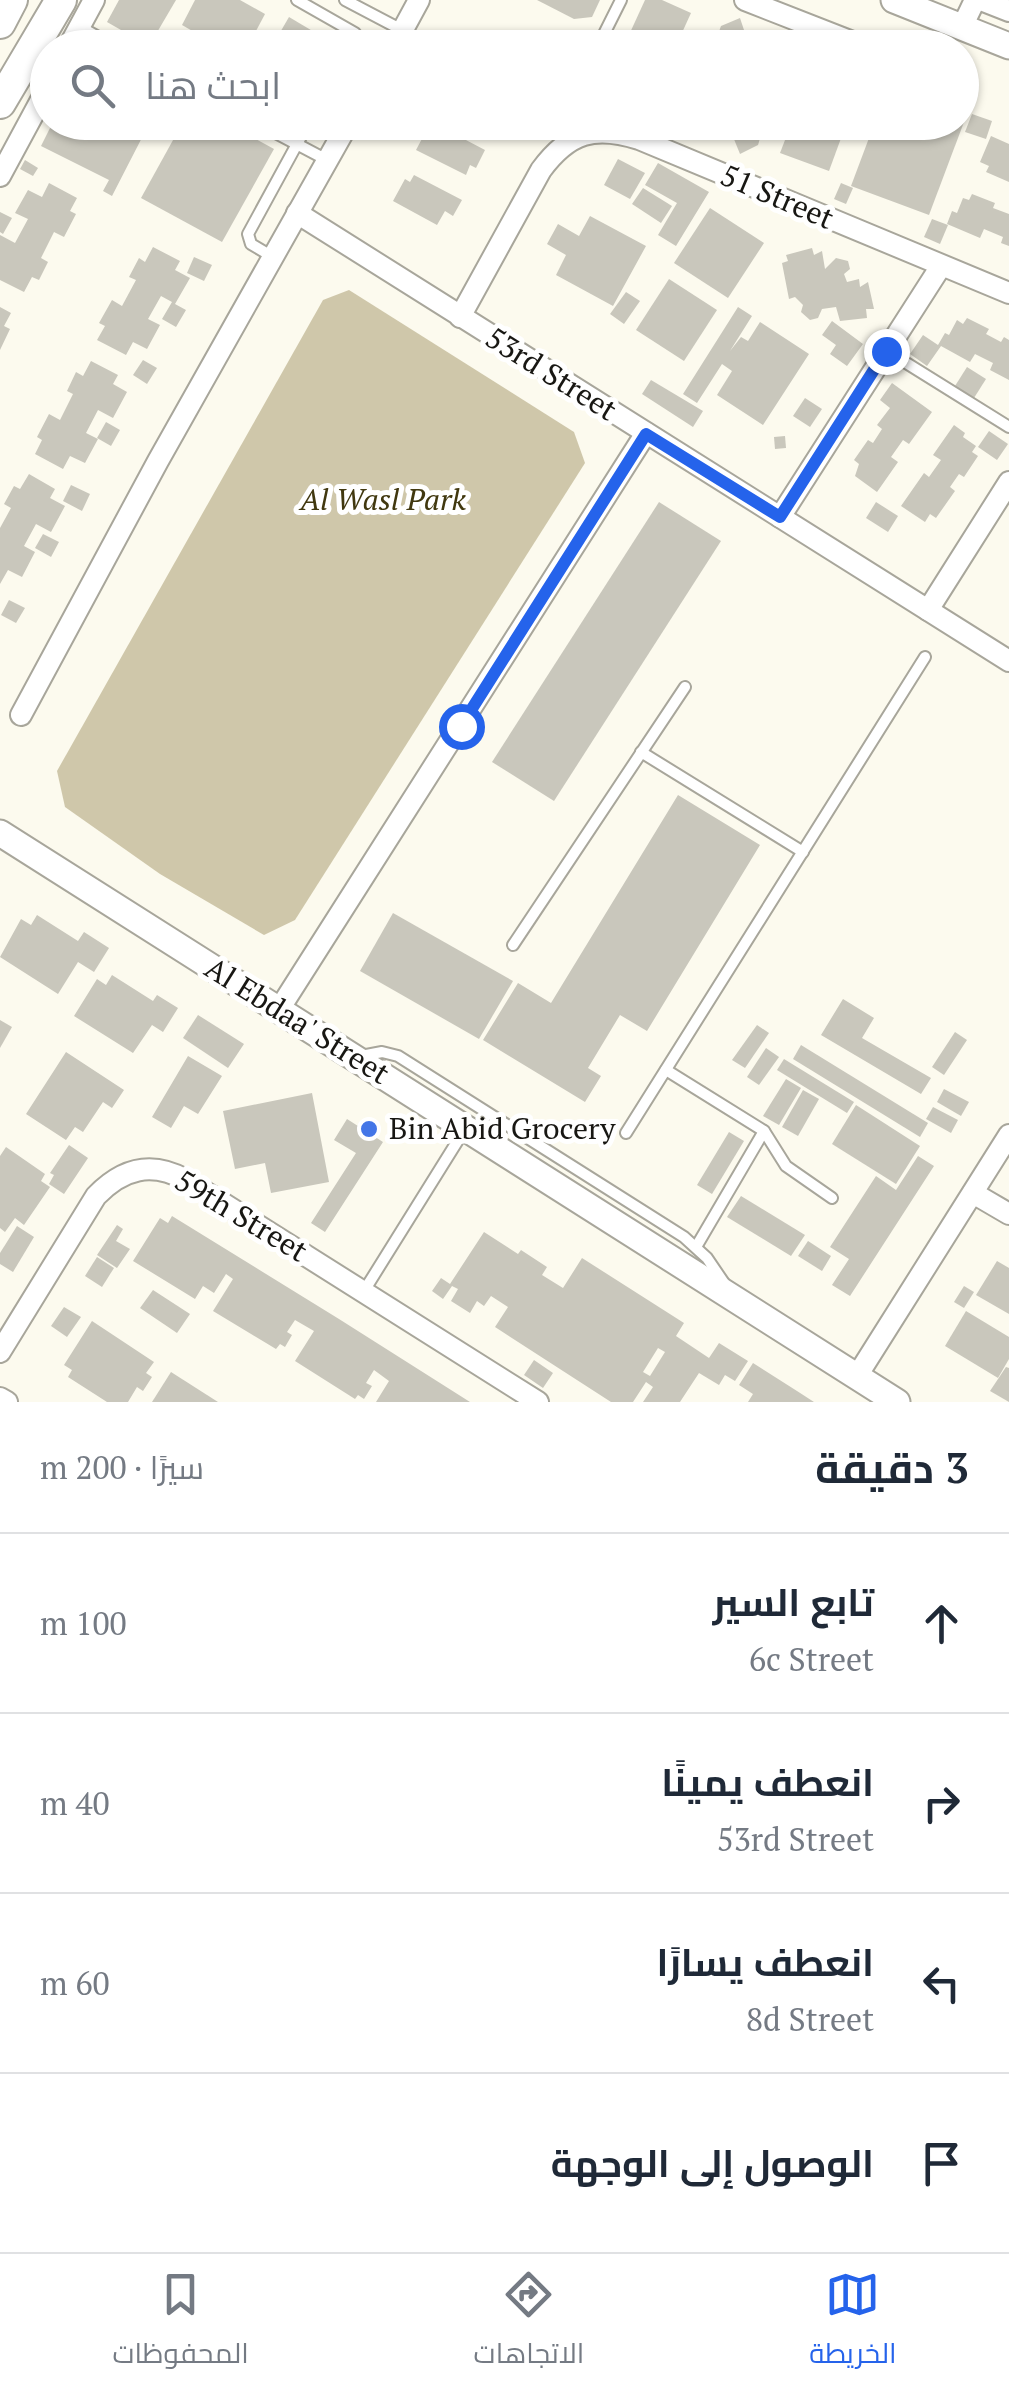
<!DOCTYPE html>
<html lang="ar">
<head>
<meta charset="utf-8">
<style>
  :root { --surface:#fff; --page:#f2f2f3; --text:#1f2937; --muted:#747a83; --line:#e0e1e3; --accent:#2563eb }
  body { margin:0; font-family:"PT Serif",Cairo,serif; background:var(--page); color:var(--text); direction:rtl }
  .stop { position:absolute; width:30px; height:30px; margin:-22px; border:8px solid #2563eb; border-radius:50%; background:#fff }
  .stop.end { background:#2563eb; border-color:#fff; box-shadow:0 2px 10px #0008 }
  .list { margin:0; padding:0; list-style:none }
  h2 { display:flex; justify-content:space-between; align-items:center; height:130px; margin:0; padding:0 40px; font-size:42px }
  h2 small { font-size:32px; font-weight:400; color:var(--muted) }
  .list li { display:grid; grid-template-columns:65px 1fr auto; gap:30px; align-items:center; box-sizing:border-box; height:180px; padding:0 40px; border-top:2px solid var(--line) }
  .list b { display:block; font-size:38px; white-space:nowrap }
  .list p { margin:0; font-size:32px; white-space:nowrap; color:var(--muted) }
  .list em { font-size:32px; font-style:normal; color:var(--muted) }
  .icon { flex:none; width:55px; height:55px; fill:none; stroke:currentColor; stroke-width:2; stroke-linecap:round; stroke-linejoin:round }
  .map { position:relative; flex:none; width:1009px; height:1402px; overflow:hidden; direction:ltr }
  .search { position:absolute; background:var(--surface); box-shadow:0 2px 8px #0004; left:30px; right:30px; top:30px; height:110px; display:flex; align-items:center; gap:25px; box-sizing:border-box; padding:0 35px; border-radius:55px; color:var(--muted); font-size:38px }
  .sheet { height:850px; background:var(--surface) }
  nav { display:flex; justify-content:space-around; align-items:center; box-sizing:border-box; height:140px; border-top:2px solid var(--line); background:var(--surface); font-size:28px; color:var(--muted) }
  nav a { display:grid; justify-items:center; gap:5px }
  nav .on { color:var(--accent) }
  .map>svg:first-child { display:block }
  .green { fill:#cfc7aa }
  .building { fill:#c9c7bc; fill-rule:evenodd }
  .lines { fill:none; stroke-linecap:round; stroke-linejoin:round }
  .service-casing { stroke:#a8a69b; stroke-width:14 }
  .minor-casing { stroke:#a8a69b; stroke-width:24 }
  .tertiary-casing { stroke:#a8a69b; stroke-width:29 }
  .primary-casing { stroke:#a8a69b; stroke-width:34 }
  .service { stroke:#fff; stroke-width:10 }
  .minor { stroke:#fff; stroke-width:20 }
  .tertiary { stroke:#fff; stroke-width:25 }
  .primary { stroke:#fff; stroke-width:30 }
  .route { stroke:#2563eb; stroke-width:12 }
  .poi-dot { fill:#4476e7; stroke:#fff; stroke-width:4 }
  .labels { text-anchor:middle; stroke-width:10; stroke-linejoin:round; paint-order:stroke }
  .street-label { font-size:30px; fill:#181713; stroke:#fff }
  .park-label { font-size:30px; font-style:italic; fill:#41380f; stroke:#fff }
  .poi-label { font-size:30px; fill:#181713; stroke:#fff; text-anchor:start }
</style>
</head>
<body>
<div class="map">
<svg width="1009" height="1402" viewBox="0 0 1009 1402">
  <rect width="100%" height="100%" fill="#fcfaee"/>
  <path class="green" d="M349 290 574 432 585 463 295 920 264 935 160 874 65 807 57 771 323 300Z"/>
  <g class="building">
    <path d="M119 0H176L149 46 107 22Z"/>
    <path d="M195 0H240L265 14 247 48H222L182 25Z"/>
    <path d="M537 0H600L592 17 574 19Z"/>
    <path d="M645 0H662L691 13 675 48H623Z"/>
    <path d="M289 17 331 42 327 48H271Z"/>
    <path d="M740 18 750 48H713L721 26Z"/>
    <path d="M541 35 560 48H514L521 36 535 45Z"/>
    <path d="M972 114 992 121 986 139 965 132Z"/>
    <path d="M53 122H150L112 196 103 191 109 180 41 146Z"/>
    <path d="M183 122H225L274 149 222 242 141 198Z"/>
    <path d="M476 122H518L516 127 508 123 501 135Z"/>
    <path d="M686 122H712L690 134Z"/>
    <path d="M727 122H765L758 145 740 154Z"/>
    <path d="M792 122H823L844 130 829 171 780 153Z"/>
    <path d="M875 122H964L929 215 851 186Z"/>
    <path d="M443 128 485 150 476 168 470 165 466 175 416 150 425 133 437 139Z"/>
    <path d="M991 136 1009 144V182L986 172 989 166 980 162Z"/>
    <path d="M618 159 645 173 630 199 604 185Z"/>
    <path d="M25 160 38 168 33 176 20 169Z"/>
    <path d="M658 163 709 192 676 246 658 235 677 203 645 185Z"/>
    <path d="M414 175 462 200 453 216 445 211 437 225 393 201 405 179 410 182Z"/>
    <path d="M49 183 77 198 70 211 76 214 64 237 54 232 41 258 48 262 39 280 32 277 24 292 0 280V235L15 243 28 219 15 213 28 190 42 197Z"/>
    <path d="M841 183 853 188 846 204 834 199Z"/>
    <path d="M643 188 672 206 661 223 632 204Z"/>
    <path d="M972 194 995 203 993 208 1009 214V246L1001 243 1003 237 984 229 980 238 947 224 952 211 957 213 963 198 969 200Z"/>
    <path d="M710 208 764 243 728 298 674 263Z"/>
    <path d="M0 212 12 218 3 234 0 232Z"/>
    <path d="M590 216 646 246 613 306 556 275 566 255 547 244 558 224 579 236Z"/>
    <path d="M932 219 948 225 940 244 924 237Z"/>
    <path d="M153 247 180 261 175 270 190 278 175 304 186 310 176 327 162 319 172 302 161 296 148 319 160 325 147 349 133 342 126 355 97 340 105 326 99 323 112 300 122 306 136 280 129 277 139 258 145 262Z"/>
    <path d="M812 248 814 255 822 251 825 269 836 258 848 261 850 269 844 274 847 282 859 279 860 287 868 282 874 309H866L867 318 840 321 836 307 822 309 818 318 810 320 801 312 803 305 795 297 789 299 782 263 788 261 786 255Z"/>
    <path d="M194 257 212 265 204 281 187 273Z"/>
    <path d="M669 279 717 310 684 361 636 330Z"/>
    <path d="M626 292 640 301 624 324 610 314Z"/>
    <path d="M0 307 11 313 4 326 10 329 0 350Z"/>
    <path d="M738 307 752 316 730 351 741 337 748 341 760 322 809 354 763 425 717 395 732 371 722 364 697 403 683 394Z"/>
    <path d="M967 318 989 329 986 334 1001 342 1004 337 1009 340V380L990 370 993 363 975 354 970 362 941 346 927 366 910 354 923 335 938 345 945 333 949 335 957 320 963 324Z"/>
    <path d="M832 321 863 344 847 366 830 354 836 345 822 335Z"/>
    <path d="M143 360 157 368 147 384 133 375Z"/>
    <path d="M91 361 118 375 113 384 127 392 113 418 98 410 86 433 98 439 85 463 70 456 63 469 35 454 42 440 37 437 49 414 60 420 73 394 67 391 76 372 83 376Z"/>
    <path d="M967 367 986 379 974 398 955 386Z"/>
    <path d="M651 380 703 411 693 427 642 394Z"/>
    <path d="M892 383 932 412 909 444 903 440 891 457 898 462 877 492 855 476 859 464 854 460 868 440 873 443 882 429 877 425 890 408 880 400Z"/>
    <path d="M805 398 822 409 810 427 793 416Z"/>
    <path d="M106 422 120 430 111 446 97 438Z"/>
    <path d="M954 425 965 433 963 437 976 446 972 452 978 456 964 477 959 474 950 487 955 491 936 518 930 514 925 522 901 506 924 473 929 477 941 460 933 455Z"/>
    <path d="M989 431 1008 444 997 460 978 447Z"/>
    <path d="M785 436 786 448 775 449 774 437Z"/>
    <path d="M29 474 55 489 50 498 65 506 51 532 36 524 24 546 35 552 22 577 8 570 0 584V528L11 508 4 504 14 486 20 489Z"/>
    <path d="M71 485 90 494 82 511 63 501Z"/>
    <path d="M659 502 721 541 554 801 492 762Z"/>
    <path d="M876 502 898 516 888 532 866 518Z"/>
    <path d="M43 534 59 542 51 557 35 548Z"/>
    <path d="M9 600 25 608 16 623 1 615Z"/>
    <path d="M678 795 760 845 647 1031 620 1015 588 1068 601 1076 585 1102 483 1040 518 983 551 1003Z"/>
    <path d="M393 913 513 981 479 1039 360 971Z"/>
    <path d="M37 915 78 941 84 932 109 948 94 972 78 962 58 994 0 957 21 919 31 925Z"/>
    <path d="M112 975 153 1001 157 995 178 1008 163 1032 152 1025 133 1053 74 1016 97 979 106 985Z"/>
    <path d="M843 999 874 1018 862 1038 931 1078 921 1094 821 1035Z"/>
    <path d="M198 1015 244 1044 228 1068 183 1038Z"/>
    <path d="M0 1020 12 1027 0 1048Z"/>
    <path d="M757 1025 769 1033 745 1068 732 1060Z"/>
    <path d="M955 1032 967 1040 944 1075 932 1067Z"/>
    <path d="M801 1045 928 1123 920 1137 793 1059Z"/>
    <path d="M766 1048 779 1057 759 1085 747 1077Z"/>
    <path d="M66 1052 124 1090 112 1108 103 1102 83 1132 75 1127 66 1140 26 1114Z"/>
    <path d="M188 1056 222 1076 198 1114 184 1106 171 1128 152 1117Z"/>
    <path d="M784 1059 854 1102 847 1113 777 1070Z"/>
    <path d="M786 1079 801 1088 779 1125 763 1116Z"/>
    <path d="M944 1089 969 1102 961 1116 937 1102Z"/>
    <path d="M803 1090 819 1099 798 1136 782 1127Z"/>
    <path d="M312 1093 329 1182 271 1193 265 1163 235 1169 223 1111Z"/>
    <path d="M856 1105 920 1146 896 1184 832 1144Z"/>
    <path d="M933 1107 958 1120 951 1133 926 1119Z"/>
    <path d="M347 1119 383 1142 325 1232 311 1223 356 1153 334 1140Z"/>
    <path d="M729 1132 744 1141 712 1194 697 1185Z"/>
    <path d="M69 1145 88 1158 64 1194 49 1184 54 1175 50 1173Z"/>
    <path d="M6 1147 45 1174 41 1181 50 1187 24 1225 15 1218 5 1232 0 1228V1156Z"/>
    <path d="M918 1156 934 1166 850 1296 832 1285 849 1259 830 1247 876 1176 896 1190Z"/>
    <path d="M741 1196 805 1235 791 1256 727 1217Z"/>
    <path d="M172 1216 339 1319 470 1402H376L389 1381 374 1370 366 1383 372 1386 364 1399 358 1395 355 1399 295 1361 314 1331 295 1320 287 1332 292 1335 285 1347 280 1344 276 1349 213 1311 233 1279 226 1274 214 1293 203 1286 195 1299 133 1261 160 1218 168 1223Z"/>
    <path d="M117 1225 123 1229 116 1241 130 1249 117 1268 97 1255Z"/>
    <path d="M17 1226 34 1237 13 1272 0 1264V1253Z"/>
    <path d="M484 1232 518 1254 521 1250 547 1267 542 1275 563 1288 582 1258 684 1323 676 1336 709 1358 719 1343 748 1361 735 1381 725 1375 719 1385 699 1373 680 1402H643L653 1387 646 1382 633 1402H611L495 1327 508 1307 491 1296 484 1306 477 1301 470 1313 451 1301 458 1289 452 1286 443 1299 432 1291 441 1278 450 1284ZM658 1348 665 1352 650 1376 643 1372Z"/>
    <path d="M808 1241 831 1256 822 1271 798 1256Z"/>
    <path d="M97 1257 114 1268 102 1287 85 1276Z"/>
    <path d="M997 1261 1009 1268V1314L976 1295Z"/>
    <path d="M964 1286 974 1292 964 1308 954 1302Z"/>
    <path d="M153 1290 190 1314 177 1333 140 1308Z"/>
    <path d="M64 1307 81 1317 67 1337 51 1326Z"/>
    <path d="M966 1311 1009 1337V1359L998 1378 945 1346Z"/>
    <path d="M92 1321 154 1362 146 1373 152 1377 143 1391 137 1387 128 1402H107L68 1377 72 1370 64 1365Z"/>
    <path d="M534 1360 553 1373 543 1388 524 1375Z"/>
    <path d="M753 1363 797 1391 814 1402H748L753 1394 739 1385Z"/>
    <path d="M1006 1367 1009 1368V1402L990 1391Z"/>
    <path d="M171 1372 218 1402H152Z"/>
  </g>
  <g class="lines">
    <defs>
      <g id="service">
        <path d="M297 0 355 33 359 38 356 48"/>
        <path d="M345 0 402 30"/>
        <path d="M80 27 118 48"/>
        <path d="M597 48 621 0"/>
        <path d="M255 122 327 160"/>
        <path d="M571 122 573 138"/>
        <path d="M273 257 251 244 248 234 309 122"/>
        <path d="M887 351 1009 427"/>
        <path d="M641 752 803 852"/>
        <path d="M513 945 685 687"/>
        <path d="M361 1056 382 1052 398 1056 684 1237 707 1258 724 1283"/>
        <path d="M666 1070 764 1131 786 1166 832 1198"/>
        <path d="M626 1133 925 657"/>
        <path d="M696 1247 764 1131"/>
        <path d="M364 1291 465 1129"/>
      </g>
      <g id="minor">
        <path d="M745 0 855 43"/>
        <path d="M981 0 1009 11"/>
        <path d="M962 27 975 0"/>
        <path d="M68 48 94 0"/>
        <path d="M393 48 419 0"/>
        <path d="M0 176 48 87"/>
        <path d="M297 213 1009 661"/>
        <path d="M460 317 541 170C569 132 595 125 639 139L1009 293"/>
        <path d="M780 517 941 266"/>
        <path d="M928 610 1009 482"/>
        <path d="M21 715 158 461 349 122"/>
        <path d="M280 1008 646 433"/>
        <path d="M973 1193 1009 1214"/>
        <path d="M0 1352 96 1196C123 1168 152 1161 186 1180L538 1402"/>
        <path d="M857 1376 1009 1135"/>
        <path d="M0 1398 7 1402"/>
      </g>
      <g id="tertiary">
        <path d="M894 0 1009 46"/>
        <path d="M0 833 897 1402"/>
      </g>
      <g id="primary">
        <path d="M0 23 12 0"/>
        <path d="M0 103 61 0"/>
      </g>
    </defs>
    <use href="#service" class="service-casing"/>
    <use href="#minor" class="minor-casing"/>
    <use href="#tertiary" class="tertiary-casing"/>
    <use href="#primary" class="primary-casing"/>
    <use href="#service" class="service"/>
    <use href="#minor" class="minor"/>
    <use href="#tertiary" class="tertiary"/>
    <use href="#primary" class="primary"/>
  </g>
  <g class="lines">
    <path class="route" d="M461 726 646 434 780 517 886 351"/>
  </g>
  <circle class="poi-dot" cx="369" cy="1129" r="10"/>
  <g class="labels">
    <g class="street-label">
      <text transform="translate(777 197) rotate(23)" y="10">51 Street</text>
      <text transform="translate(551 374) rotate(32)" y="10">53rd Street</text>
      <text transform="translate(297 1021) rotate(32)" y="10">Al Ebdaa' Street</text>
      <text transform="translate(241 1216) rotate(31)" y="10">59th Street</text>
    </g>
    <g class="park-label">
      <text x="383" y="510">Al Wasl Park</text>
    </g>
    <g class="poi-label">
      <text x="389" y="1139">Bin Abid Grocery</text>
    </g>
  </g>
</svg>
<div class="stop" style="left:461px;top:726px"></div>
<div class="stop end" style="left:886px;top:351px"></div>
<div class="search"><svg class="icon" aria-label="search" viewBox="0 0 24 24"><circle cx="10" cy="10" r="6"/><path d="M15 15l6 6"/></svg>ابحث هنا</div>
</div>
<section class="sheet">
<h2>3 دقيقة<small>سيرًا · 200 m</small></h2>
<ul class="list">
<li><svg class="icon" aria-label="ahead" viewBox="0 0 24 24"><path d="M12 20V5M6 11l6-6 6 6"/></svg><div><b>تابع السير</b><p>6c Street</p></div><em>100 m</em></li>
<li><svg class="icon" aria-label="right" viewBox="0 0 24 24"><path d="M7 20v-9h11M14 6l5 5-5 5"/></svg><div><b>انعطف يمينًا</b><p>53rd Street</p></div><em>40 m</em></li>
<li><svg class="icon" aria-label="left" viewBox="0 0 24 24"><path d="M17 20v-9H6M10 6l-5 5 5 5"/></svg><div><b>انعطف يسارًا</b><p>8d Street</p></div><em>60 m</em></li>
<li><svg class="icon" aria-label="arrive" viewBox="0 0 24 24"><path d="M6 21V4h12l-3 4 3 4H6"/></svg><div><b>الوصول إلى الوجهة</b></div></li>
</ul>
</section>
<nav>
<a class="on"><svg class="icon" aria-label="map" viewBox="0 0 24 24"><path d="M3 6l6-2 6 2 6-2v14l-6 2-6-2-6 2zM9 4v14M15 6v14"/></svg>الخريطة</a>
<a><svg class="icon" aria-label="directions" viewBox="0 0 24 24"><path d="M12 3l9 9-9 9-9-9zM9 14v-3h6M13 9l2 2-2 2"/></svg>الاتجاهات</a>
<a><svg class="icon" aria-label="saved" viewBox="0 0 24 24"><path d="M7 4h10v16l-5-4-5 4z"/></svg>المحفوظات</a>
</nav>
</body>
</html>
